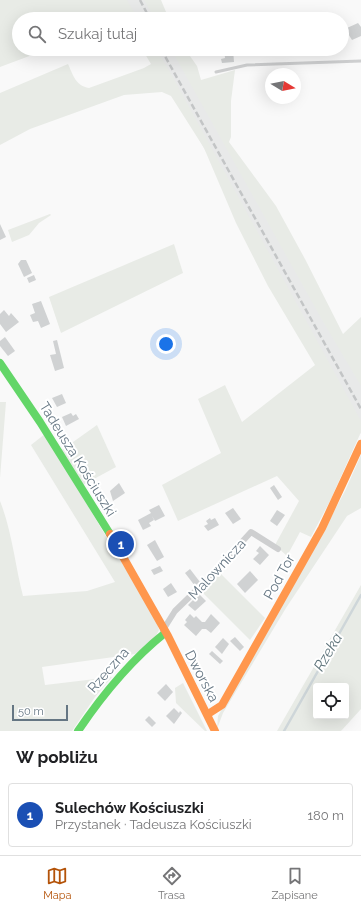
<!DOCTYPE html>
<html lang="pl">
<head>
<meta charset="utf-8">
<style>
  :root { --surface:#fff; --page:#f6f6f6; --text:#202124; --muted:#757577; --line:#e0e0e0; --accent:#b45309 }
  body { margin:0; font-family:Raleway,sans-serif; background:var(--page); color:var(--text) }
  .controls { position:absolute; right:12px; bottom:12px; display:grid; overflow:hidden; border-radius:4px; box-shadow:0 4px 16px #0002 }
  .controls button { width:36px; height:36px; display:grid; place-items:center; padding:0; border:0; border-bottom:1px solid var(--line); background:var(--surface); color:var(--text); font:20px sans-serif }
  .compass { position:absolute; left:265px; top:68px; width:36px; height:36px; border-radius:50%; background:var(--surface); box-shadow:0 4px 16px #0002; rotate:100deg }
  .scale { position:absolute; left:12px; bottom:10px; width:56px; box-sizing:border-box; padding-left:4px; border:2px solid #657683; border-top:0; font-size:11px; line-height:14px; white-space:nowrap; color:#657683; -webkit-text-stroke:3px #fff; paint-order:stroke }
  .you { position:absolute; left:166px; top:344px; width:14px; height:14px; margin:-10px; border:3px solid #fff; border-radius:50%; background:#1a73e8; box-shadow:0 0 0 6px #1a73e833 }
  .badge { display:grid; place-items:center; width:26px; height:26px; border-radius:50%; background:var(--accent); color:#fff; font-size:13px; font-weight:700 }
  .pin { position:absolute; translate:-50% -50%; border:2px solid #fff; box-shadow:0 1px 4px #0006 }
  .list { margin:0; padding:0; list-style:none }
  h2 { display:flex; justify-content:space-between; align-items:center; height:52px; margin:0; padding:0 16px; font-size:17px }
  h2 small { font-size:13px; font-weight:400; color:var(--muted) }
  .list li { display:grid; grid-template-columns:26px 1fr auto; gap:12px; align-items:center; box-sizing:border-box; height:64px; margin:0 8px 8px; padding:0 8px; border:1px solid var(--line); border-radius:4px }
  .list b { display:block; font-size:15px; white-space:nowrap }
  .list p { margin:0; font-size:13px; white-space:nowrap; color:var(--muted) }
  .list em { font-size:13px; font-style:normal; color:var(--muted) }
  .icon { flex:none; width:22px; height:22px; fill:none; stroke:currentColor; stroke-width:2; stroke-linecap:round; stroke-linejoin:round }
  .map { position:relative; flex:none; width:361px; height:731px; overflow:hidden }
  .search { position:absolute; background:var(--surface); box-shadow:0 4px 16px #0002; left:12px; right:12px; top:12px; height:44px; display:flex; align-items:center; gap:10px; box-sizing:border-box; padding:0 14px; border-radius:22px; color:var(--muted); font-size:15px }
  .sheet { height:124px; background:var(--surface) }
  nav { display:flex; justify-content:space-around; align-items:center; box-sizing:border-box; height:56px; border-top:1px solid var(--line); background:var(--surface); font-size:11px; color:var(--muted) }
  nav a { display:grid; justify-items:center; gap:2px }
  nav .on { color:var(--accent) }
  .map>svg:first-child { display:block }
  .built { fill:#e8e9e9 }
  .green { fill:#e8ebe6; fill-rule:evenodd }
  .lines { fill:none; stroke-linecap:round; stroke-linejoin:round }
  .stream { stroke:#ced6d9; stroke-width:2.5 }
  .building { fill:#d0d2d3 }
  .lane { stroke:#cecfd0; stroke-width:3 }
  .street { stroke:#cecfd0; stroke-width:6 }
  .fast { stroke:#63d668; stroke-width:8 }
  .slow { stroke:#ff974d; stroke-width:8 }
  .rail { stroke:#c3c5c6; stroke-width:2.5; stroke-dasharray:6 3; stroke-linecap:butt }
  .labels { text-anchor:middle; stroke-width:4; stroke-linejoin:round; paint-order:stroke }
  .street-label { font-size:14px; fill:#657683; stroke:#fff }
  .water-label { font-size:15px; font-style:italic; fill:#60757c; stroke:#fff }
</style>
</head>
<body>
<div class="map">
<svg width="361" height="731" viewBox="0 0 361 731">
  <rect width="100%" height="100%" fill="#f9f9f9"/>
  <g class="built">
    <path d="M114 0H151L162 19H124Z"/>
    <path d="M142 49H177L189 73 361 377V434L204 148 166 82Z"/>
  </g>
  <g class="green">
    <path d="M0 0H127L138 19H19V49H48L0 67Z"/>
    <path d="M144 0H161L169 19H155Z"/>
    <path d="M142 49H156L170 72 361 421V432L330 501 311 537 300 532 287 556 275 545 299 501 277 476 178 521 162 485 221 453 198 399 225 385 242 422 315 365 268 286 236 223 204 148 171 96 162 92 124 95 30 129 0 145V93L68 64C73 75 76 86 89 88L144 68 151 64Z"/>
    <path d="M171 49H185L197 66 201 80 235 70 231 101V137L229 142 276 206 305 259 343 334 361 317V386L321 318Z"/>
    <path d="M50 214 51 215 39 223 29 235 12 242 8 230Z"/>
    <path d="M174 244 183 273 61 333 49 297Z"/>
    <path d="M0 402H6L0 478Z"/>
    <path d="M97 425 116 467 81 486 59 452Z"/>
    <path d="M45 434 157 622 159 630 155 638 135 654 42 667 45 685 112 677 95 697 72 731H0V501C12 531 15 565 23 596L87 591 115 582 31 445Z"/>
    <path d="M361 455V508L347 516 286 608 223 713 217 729 218 716 303 569 345 491Z"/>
    <path d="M218 571 265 618 250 640 200 590Z"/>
    <path d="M361 585V709L341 731H277ZM316 686H346V716H316Z"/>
    <path d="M183 683 207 731H205L176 703 175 688Z"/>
  </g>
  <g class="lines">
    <path class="stream" d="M284 731 361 595"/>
  </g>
  <g class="building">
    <path d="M358 23 361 27V36L352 40 347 32V28Z"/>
    <path d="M224 49H233L234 62 222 63 221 59 225 58Z"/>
    <path d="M0 224 6 237 0 240Z"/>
    <path d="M21 260H26L32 273 24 277 18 264Z"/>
    <path d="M34 275 36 280 29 283 27 278Z"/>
    <path d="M41 301 50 324 41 328 38 321 33 322 30 315 35 313 32 304Z"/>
    <path d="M4 310 9 316 11 313 19 322 6 332 0 324V314Z"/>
    <path d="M5 337 15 351 8 356 0 346V341Z"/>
    <path d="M57 340 64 368 55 371 50 355 56 354 53 341Z"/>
    <path d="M62 394 66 403 57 407 52 398Z"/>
    <path d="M71 413 73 416 76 414 79 419 66 426 62 417Z"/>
    <path d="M119 483 125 493 113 501 110 491Z"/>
    <path d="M274 485 282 497 278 500 270 488Z"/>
    <path d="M159 505 165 516 155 521 152 516 154 520 149 523 151 526 143 530 138 520 151 513 149 510Z"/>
    <path d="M233 508 241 519 233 524 225 513Z"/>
    <path d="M277 510 285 515 277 526 270 521Z"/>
    <path d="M210 518 211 520 215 518 219 525 208 531 204 526 208 524 206 521Z"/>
    <path d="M155 540 164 557 157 561 147 545Z"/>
    <path d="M260 546 269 555 260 565 253 559 259 553 256 551Z"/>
    <path d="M160 566 163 571 154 575 151 570Z"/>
    <path d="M190 569 200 582 195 586 185 573Z"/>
    <path d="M250 571 258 580 245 593 237 584Z"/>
    <path d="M171 583 177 592 168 597 163 589Z"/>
    <path d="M199 594 206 601 195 611 188 605Z"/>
    <path d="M190 614 194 618 196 616 202 622H205L211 614 220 623 211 633 206 629H202L196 636 184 625 187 622 185 620Z"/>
    <path d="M235 637 244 647 240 651 230 641Z"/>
    <path d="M223 638 229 644 222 654 215 647Z"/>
    <path d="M212 651 223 661 220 664 209 654Z"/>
    <path d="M166 684 173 692 165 701 157 693Z"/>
    <path d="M174 708 179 713 180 711 182 713 174 724 166 716Z"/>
    <path d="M149 716 156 723 152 727 145 720Z"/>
  </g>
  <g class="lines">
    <path class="lane" d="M216 72 247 65 361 61"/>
    <path class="street" d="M163 630 175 611 209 578 251 532 278 549"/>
    <g class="fast">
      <path d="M0 363 40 422 110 534"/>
      <path d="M78 731C103 694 130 661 165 633"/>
    </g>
    <g class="slow">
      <path d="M110 534 168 636 215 731"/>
      <path d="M208 714 222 705 322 528 361 444"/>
    </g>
    <g class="rail">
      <path d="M140 0 150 19"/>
      <path d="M161 49 361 409"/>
    </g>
  </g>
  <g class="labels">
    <g class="street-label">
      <text transform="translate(78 459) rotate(58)" y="5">Tadeusza Kościuszki</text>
      <text transform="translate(217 569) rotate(-47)" y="5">Malownicza</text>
      <text transform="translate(279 577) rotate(-61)" y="5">Pod Tor</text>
      <text transform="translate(108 670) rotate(-49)" y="5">Rzeczna</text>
      <text transform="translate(202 676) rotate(62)" y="5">Dworska</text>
    </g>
    <g class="water-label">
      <text transform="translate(328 652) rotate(-60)" y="5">Rzeka</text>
    </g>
  </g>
</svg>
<div class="controls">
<button><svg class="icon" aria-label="locate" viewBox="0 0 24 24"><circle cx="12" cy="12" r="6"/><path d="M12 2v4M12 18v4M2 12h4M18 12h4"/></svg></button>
</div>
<svg class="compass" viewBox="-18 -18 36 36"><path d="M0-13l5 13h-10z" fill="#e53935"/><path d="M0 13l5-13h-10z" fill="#757577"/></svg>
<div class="scale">50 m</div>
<div class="you"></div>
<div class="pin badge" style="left:121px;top:544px;background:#1a4fb4">1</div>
<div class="search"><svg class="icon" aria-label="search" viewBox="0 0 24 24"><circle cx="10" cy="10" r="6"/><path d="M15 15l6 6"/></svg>Szukaj tutaj</div>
</div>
<section class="sheet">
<h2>W pobliżu<small></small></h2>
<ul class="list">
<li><span class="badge" style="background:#1a4fb4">1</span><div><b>Sulechów Kościuszki</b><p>Przystanek · Tadeusza Kościuszki</p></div><em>180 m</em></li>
</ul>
</section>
<nav>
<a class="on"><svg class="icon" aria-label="map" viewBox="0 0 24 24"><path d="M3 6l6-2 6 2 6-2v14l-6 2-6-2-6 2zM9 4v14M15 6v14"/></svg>Mapa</a>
<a><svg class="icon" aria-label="directions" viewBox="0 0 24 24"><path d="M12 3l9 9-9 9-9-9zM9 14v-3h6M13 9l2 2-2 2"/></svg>Trasa</a>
<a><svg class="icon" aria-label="saved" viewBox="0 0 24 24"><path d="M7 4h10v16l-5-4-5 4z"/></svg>Zapisane</a>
</nav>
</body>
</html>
